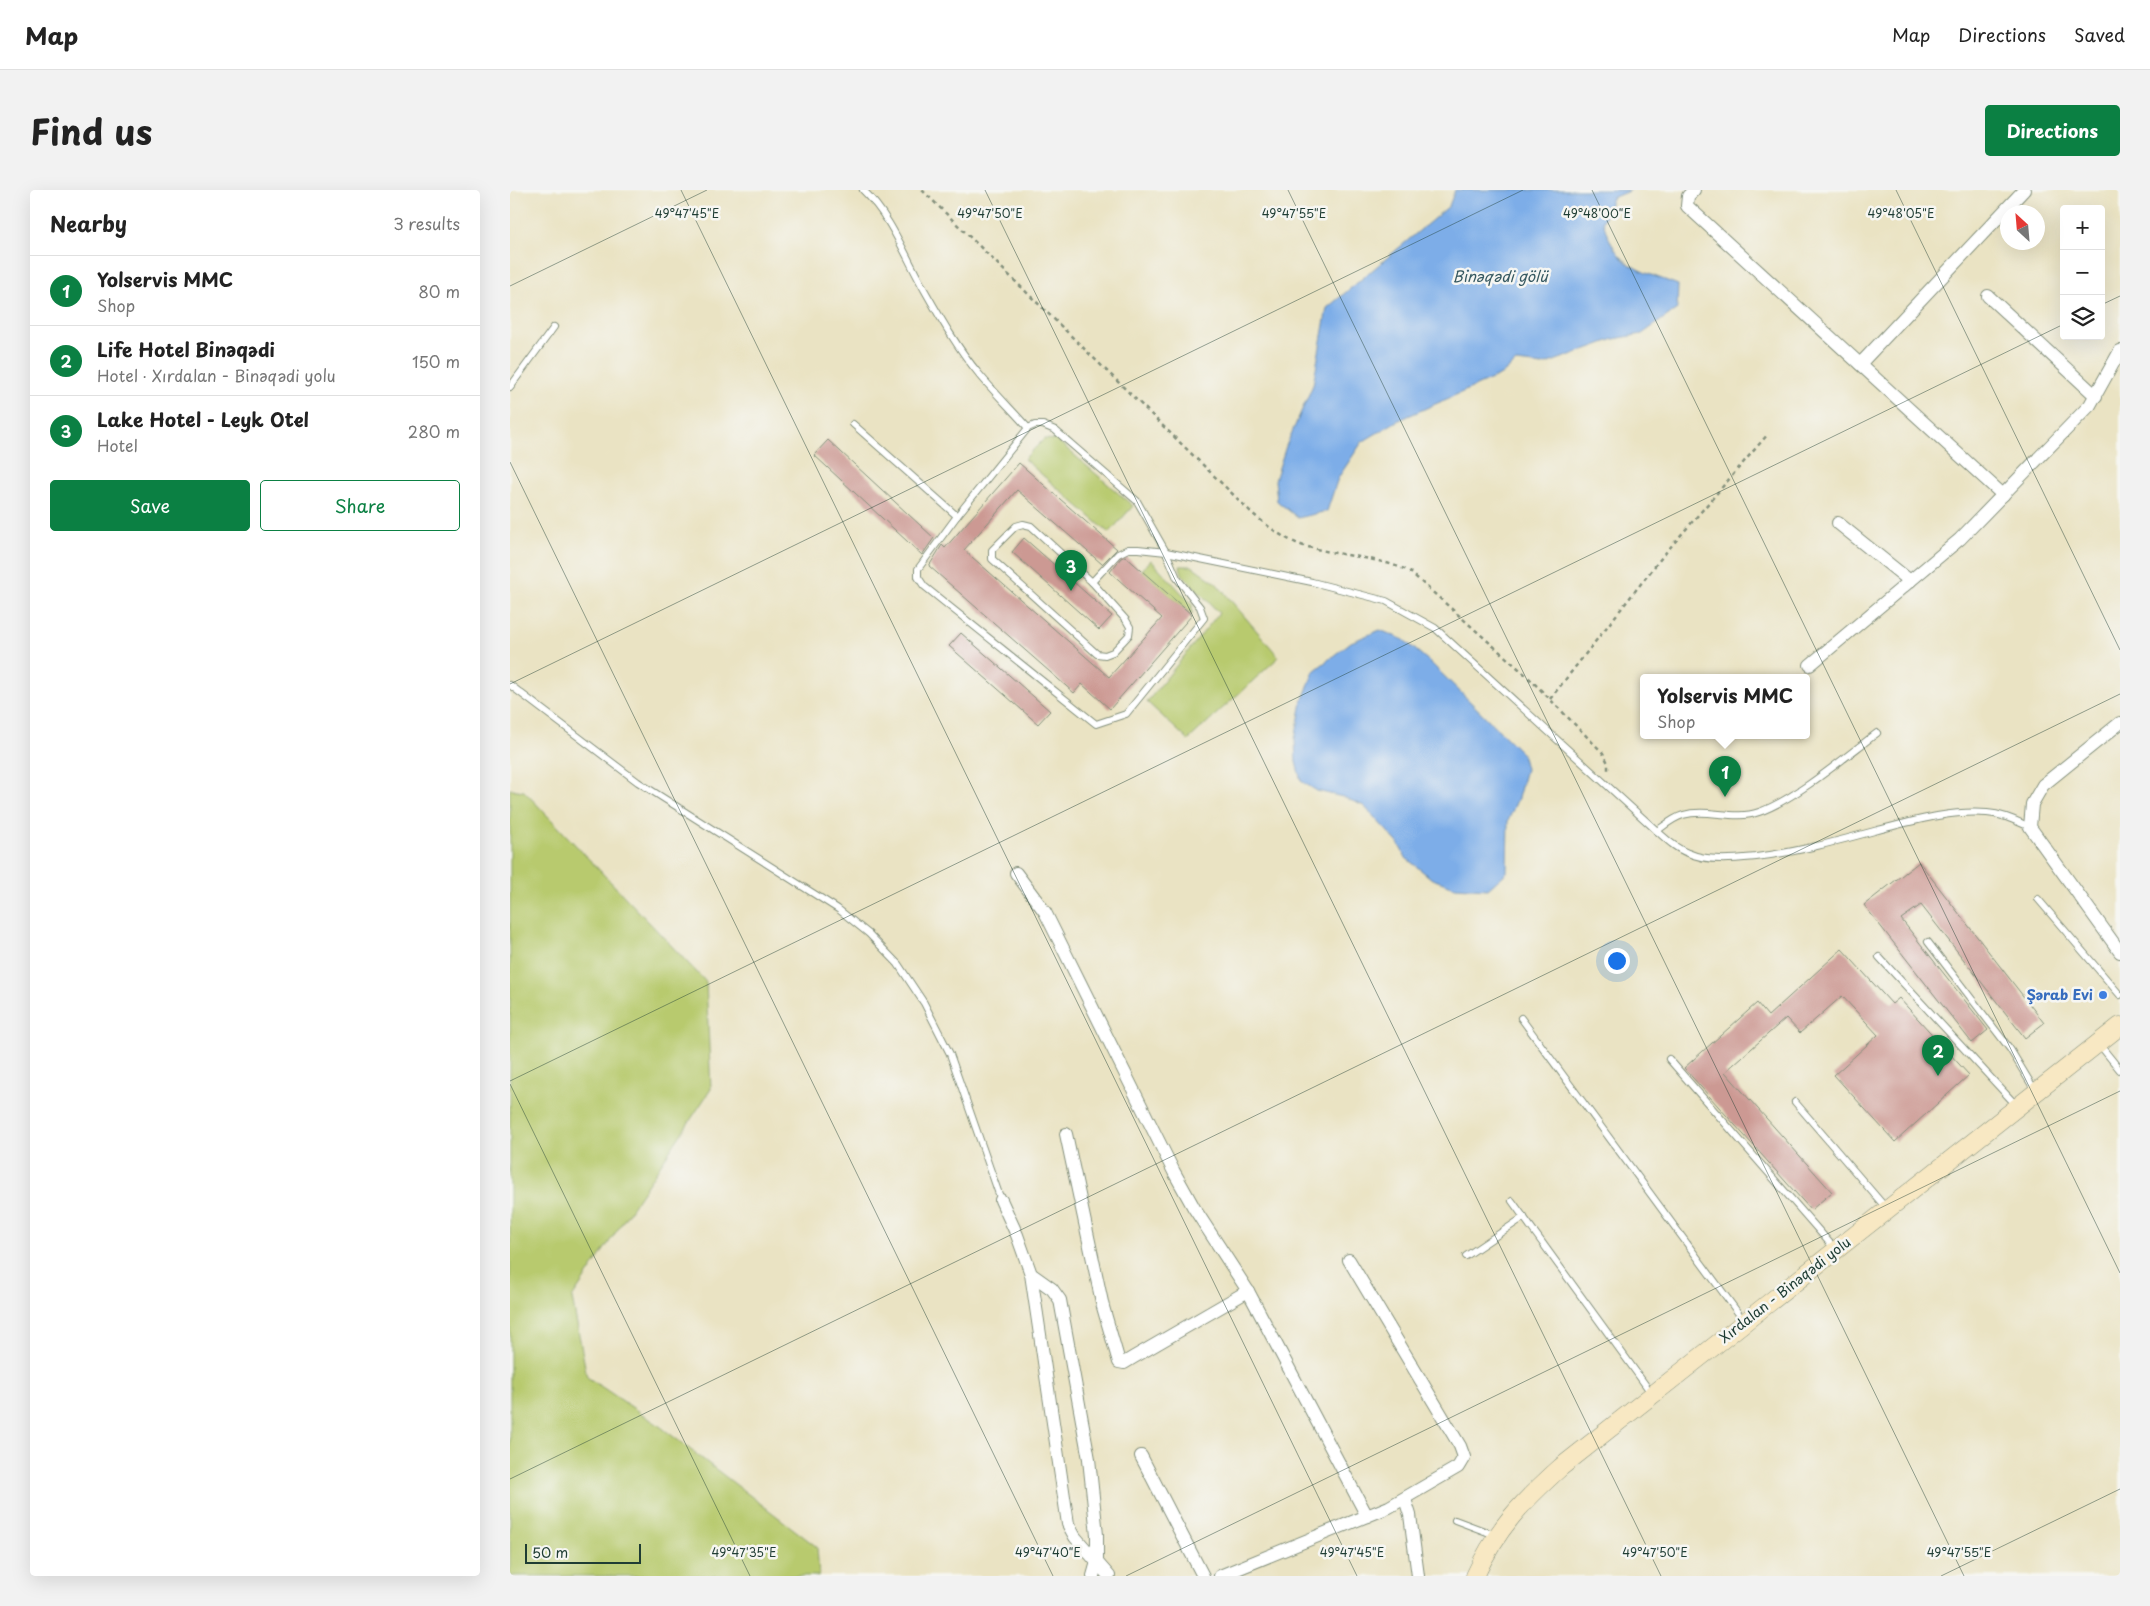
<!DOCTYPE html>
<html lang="en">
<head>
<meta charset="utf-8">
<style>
  :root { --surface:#fff; --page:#f2f2f2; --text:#222; --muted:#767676; --line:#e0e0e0; --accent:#0b8043 }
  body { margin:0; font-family:"Playpen Sans",sans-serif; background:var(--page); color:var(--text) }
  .controls { position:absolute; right:15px; top:15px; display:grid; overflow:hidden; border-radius:5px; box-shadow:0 5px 20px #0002 }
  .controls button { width:45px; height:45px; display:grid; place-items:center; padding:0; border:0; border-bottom:1px solid var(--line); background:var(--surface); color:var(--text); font:25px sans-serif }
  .compass { position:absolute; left:1490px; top:15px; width:45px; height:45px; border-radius:50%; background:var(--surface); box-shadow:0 5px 20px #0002; rotate:334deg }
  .scale { position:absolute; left:15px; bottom:12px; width:116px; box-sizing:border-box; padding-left:5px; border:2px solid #1f3d34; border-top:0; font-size:14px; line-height:18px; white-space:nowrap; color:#1f3d34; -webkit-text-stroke:4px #f6f6f2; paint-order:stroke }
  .you { position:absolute; left:1106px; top:770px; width:18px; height:18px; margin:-12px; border:4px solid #fff; border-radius:50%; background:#1a73e8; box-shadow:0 0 0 8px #1a73e833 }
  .badge { display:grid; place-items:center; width:32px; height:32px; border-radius:50%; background:var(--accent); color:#fff; font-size:16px; font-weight:700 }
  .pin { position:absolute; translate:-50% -41px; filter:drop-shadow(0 1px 2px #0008) }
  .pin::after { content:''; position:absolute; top:26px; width:18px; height:15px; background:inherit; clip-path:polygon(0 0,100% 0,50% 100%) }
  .popup { position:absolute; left:1130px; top:484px; width:170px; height:65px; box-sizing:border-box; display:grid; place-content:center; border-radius:5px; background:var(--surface); filter:drop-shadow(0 1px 4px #0005); font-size:16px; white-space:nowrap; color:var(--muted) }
  .popup b { font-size:19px; color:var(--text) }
  .popup::after { content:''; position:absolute; left:50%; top:100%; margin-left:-10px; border:10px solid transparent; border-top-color:var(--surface) }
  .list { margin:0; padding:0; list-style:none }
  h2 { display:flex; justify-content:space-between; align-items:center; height:65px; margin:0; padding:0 20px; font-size:21px }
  h2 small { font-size:16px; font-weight:400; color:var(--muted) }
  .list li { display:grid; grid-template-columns:32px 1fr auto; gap:15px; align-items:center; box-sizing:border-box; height:70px; padding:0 20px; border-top:1px solid var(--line) }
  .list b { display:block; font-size:19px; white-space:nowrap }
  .list p { margin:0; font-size:16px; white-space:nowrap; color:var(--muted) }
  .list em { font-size:16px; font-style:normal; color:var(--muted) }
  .actions { display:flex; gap:10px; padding:15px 20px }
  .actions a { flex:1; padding:11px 0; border:1px solid var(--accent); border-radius:5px; text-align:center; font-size:18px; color:var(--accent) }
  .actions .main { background:var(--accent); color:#fff }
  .icon { flex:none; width:28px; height:28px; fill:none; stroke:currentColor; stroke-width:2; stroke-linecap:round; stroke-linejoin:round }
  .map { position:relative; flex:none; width:1610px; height:1386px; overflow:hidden; border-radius:5px }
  header { display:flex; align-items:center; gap:30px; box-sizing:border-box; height:70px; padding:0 25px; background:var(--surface); border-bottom:1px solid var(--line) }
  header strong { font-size:24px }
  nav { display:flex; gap:28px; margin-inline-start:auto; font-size:18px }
  .intro { display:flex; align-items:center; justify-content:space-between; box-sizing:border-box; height:120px; padding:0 30px }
  h1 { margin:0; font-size:35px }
  .button { padding:12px 22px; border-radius:5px; background:var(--accent); color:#fff; font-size:18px; font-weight:700 }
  main { display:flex; gap:30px; padding:0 30px }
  aside { flex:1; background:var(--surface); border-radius:5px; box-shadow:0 5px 20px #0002 }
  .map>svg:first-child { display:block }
  .green { fill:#b8ca6e; stroke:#6c8451 }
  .water { fill:#7dade8; stroke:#4e758e }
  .building { fill:#cc9993 }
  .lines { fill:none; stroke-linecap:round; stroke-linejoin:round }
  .service-casing { stroke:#84907c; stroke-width:8 }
  .minor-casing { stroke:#84907c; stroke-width:14 }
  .secondary-casing { stroke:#84907c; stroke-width:19 }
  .path { stroke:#84907c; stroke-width:2.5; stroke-dasharray:4 4; stroke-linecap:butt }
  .service { stroke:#fff; stroke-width:6 }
  .minor { stroke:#fff; stroke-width:12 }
  .secondary { stroke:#f8e8c3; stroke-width:18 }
  .ticks { fill:none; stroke:#1f3d34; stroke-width:1; stroke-opacity:0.45 }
  .shop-dot { fill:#3f7fe0; stroke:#f6f6f2; stroke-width:2 }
  .labels { text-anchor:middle; stroke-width:5; stroke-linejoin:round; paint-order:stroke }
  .shop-label { font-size:14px; font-weight:bold; fill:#366cbe; stroke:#f6f6f2; text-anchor:end }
  .street-label { font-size:14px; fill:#1f3d34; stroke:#f6f6f2 }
  .water-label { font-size:15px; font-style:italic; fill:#365961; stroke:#f6f6f2 }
  .ticks-label { font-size:12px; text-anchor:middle; fill:#1f3d34; stroke:#f6f6f2; stroke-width:5; stroke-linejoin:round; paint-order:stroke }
</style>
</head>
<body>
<header>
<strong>Map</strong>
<nav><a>Map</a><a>Directions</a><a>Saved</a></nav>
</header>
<div class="intro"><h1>Find us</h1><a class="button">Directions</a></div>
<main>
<aside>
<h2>Nearby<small>3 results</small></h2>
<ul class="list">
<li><span class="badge">1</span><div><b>Yolservis MMC</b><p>Shop</p></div><em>80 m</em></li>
<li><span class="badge">2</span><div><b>Life Hotel Binəqədi</b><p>Hotel · Xırdalan - Binəqədi yolu</p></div><em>150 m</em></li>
<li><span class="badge">3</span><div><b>Lake Hotel - Leyk Otel</b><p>Hotel</p></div><em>280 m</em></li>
</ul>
<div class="actions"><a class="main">Save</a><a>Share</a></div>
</aside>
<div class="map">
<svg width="1610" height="1386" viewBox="0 0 1610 1386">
  <rect width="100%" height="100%" fill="#f6f6f2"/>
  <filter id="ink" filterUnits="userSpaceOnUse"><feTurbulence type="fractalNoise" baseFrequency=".02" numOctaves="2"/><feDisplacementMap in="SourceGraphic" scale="10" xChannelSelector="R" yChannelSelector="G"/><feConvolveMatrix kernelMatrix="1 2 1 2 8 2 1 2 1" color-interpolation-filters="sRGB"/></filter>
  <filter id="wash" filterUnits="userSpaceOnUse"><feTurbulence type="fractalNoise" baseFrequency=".0096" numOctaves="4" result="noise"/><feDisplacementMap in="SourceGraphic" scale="20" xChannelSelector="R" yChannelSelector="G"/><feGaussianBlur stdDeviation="1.12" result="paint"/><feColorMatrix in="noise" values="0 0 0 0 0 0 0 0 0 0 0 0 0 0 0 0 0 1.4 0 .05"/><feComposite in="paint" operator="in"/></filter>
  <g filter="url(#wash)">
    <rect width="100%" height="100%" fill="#eae3c3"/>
    <g class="green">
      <path d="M534 249 547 250 623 316 599 343 514 269Z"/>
      <path d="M641 370 682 414V425L631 381Z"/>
      <path d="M670 376H682L706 393 769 467 678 550 637 512 709 423 672 384Z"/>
      <path d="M0 599 14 601 196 792 201 899 62 1108 77 1187 147 1234 307 1357 309 1386H0Z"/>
    </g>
    <g class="water">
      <path d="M945 0H1121L1102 8 1093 32C1107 78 1127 79 1168 95L1167 119 1132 144 1104 149 1033 175 1006 172 991 185 887 231 852 252 828 288 817 321 788 328 767 311 765 290 776 256 803 195 817 118 939 16Z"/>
      <path d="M870 440 894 450 921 473 1012 563 1016 579 1008 608 998 631 997 682 978 699 945 697 922 689 896 668 888 653 854 616 833 607 807 601 791 591 786 572 785 549 792 512 804 481 841 452Z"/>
    </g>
    <g id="blocks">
      <g class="building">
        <path d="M318 250 424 348 412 365 304 265Z"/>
        <path d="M509 273 607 359 592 374 507 300 454 360 599 487 652 428 600 382 611 368 615 366 682 425 600 519 572 494 564 503 419 376 432 355 435 358Z"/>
        <path d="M514 348 602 426 589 440 502 362Z"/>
        <path d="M451 443 540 521 528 534 439 456Z"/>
        <path d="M1409 672 1534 833 1515 848 1411 715 1391 729 1478 840 1462 853 1354 715Z"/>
        <path d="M1332 759 1382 814 1389 808 1459 885 1385 952 1324 885 1368 845 1332 806 1290 843 1276 828 1215 882 1322 1002 1301 1020 1174 878 1247 813 1258 826Z"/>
      </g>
    </g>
  </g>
  <g filter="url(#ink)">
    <use href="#blocks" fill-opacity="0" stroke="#84907c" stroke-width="1"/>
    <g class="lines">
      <defs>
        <g id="service">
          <path d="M353 0C382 28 395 66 415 101 431 129 448 159 469 184 485 203 502 220 518 238"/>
          <path d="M0 197 44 137"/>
          <path d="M343 234 447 326"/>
          <path d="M525 235H533L545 240 627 311 656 362 667 388 690 417 694 428 616 524 586 534 414 396 408 387V379L447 326 518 238Z"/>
          <path d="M513 334 521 336 582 392 616 430 620 437 619 445 603 462 595 465 587 464 482 369V360L506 336Z"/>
          <path d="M582 392 608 364 618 359H628L656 362 802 392 876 411 925 438 1147 641C1156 649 1166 659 1178 663 1198 672 1225 669 1246 667 1288 662 1328 651 1368 640 1404 631 1440 620 1477 623 1493 624 1506 631 1520 637"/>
          <path d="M0 495 128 592 328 719 359 744 388 774 414 813 440 864 491 1010"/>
          <path d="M1147 641C1155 635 1163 628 1173 625 1198 618 1224 631 1249 622 1286 609 1335 567 1367 543"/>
          <path d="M1528 709 1610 805"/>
          <path d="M1418 752 1500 859 1526 902"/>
          <path d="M1369 767 1506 915"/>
          <path d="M1011 828 1234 1131"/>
          <path d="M1589 854 1610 880"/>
          <path d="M1159 869 1325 1059"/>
          <path d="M1285 912 1376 1018"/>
          <path d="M1002 1011 1142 1204"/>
          <path d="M956 1066 1014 1027"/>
          <path d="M945 1330 985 1345"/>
        </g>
        <g id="minor">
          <path d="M1184 0 1178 6 1177 16 1493 305"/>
          <path d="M1478 106 1586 206"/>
          <path d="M1350 174 1514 0"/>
          <path d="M1328 333 1400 391"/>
          <path d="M1300 475 1450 349 1580 215 1610 161"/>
          <path d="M1610 533 1533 595 1522 614 1520 637 1610 762"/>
          <path d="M506 683 535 722 664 982 684 1018 738 1101 857 1326"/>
          <path d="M556 944 593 1117 609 1172 614 1173 624 1167 738 1101"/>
          <path d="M491 1010 507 1045 521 1084 542 1099 550 1110 579 1269 587 1345V1372L583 1386"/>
          <path d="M521 1084 558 1334 565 1347 599 1386"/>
          <path d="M631 1266 693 1386"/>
          <path d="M895 1309 900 1325 908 1386"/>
          <path d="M710 1386 879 1317 948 1277 954 1267 950 1256 839 1070"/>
        </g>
        <path id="secondary" d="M965 1386C987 1338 1012 1312 1051 1277L1610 836"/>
      </defs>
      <use href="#service" class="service-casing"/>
      <use href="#minor" class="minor-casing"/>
      <use href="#secondary" class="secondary-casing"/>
      <g class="path">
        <path d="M412 0 743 324C759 337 777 352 798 357 832 366 868 367 899 381L1017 486 1093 563 1098 573V582"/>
        <path d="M1040 509 1152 367 1258 244"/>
      </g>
      <use href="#service" class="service"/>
      <use href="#minor" class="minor"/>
      <use href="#secondary" class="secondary"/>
    </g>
  </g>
  <path class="ticks" d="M171 0 847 1386M475 0 1151 1386M778 0 1454 1386M1082 0 1610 1083M1386 0 1610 460M0 96 197 0M1591 115 1610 106M0 272 543 1386M0 494 1013 0M0 891 1554 134M0 894 240 1386M0 1289 1610 504M616 1386 1610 901M1431 1386 1610 1299"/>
  <circle class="shop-dot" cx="1593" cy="805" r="5"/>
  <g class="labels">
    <g class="shop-label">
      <text x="1583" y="810">Şərab Evi</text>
    </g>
    <g class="street-label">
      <text transform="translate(1275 1100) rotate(-38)" y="5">Xırdalan - Binəqədi yolu</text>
    </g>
    <g class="water-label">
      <text x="990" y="92">Binəqədi gölü</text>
    </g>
  </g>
  <g class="ticks-label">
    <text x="177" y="28">49°47'45"E</text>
    <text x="480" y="28">49°47'50"E</text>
    <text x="784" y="28">49°47'55"E</text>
    <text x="1087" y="28">49°48'00"E</text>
    <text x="1391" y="28">49°48'05"E</text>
    <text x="234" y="1367">49°47'35"E</text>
    <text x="538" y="1367">49°47'40"E</text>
    <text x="842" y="1367">49°47'45"E</text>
    <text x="1145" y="1367">49°47'50"E</text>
    <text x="1449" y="1367">49°47'55"E</text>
  </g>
</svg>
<div class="controls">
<button>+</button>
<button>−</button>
<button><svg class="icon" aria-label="layers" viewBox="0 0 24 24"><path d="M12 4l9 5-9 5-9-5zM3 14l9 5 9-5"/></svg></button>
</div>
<svg class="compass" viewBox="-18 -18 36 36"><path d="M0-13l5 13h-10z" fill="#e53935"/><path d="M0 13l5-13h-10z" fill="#767676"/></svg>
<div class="scale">50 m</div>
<div class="you"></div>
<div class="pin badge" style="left:1215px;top:607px">1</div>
<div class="popup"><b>Yolservis MMC</b>Shop</div>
<div class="pin badge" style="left:1428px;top:886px">2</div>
<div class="pin badge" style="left:561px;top:401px">3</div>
</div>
</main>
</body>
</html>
